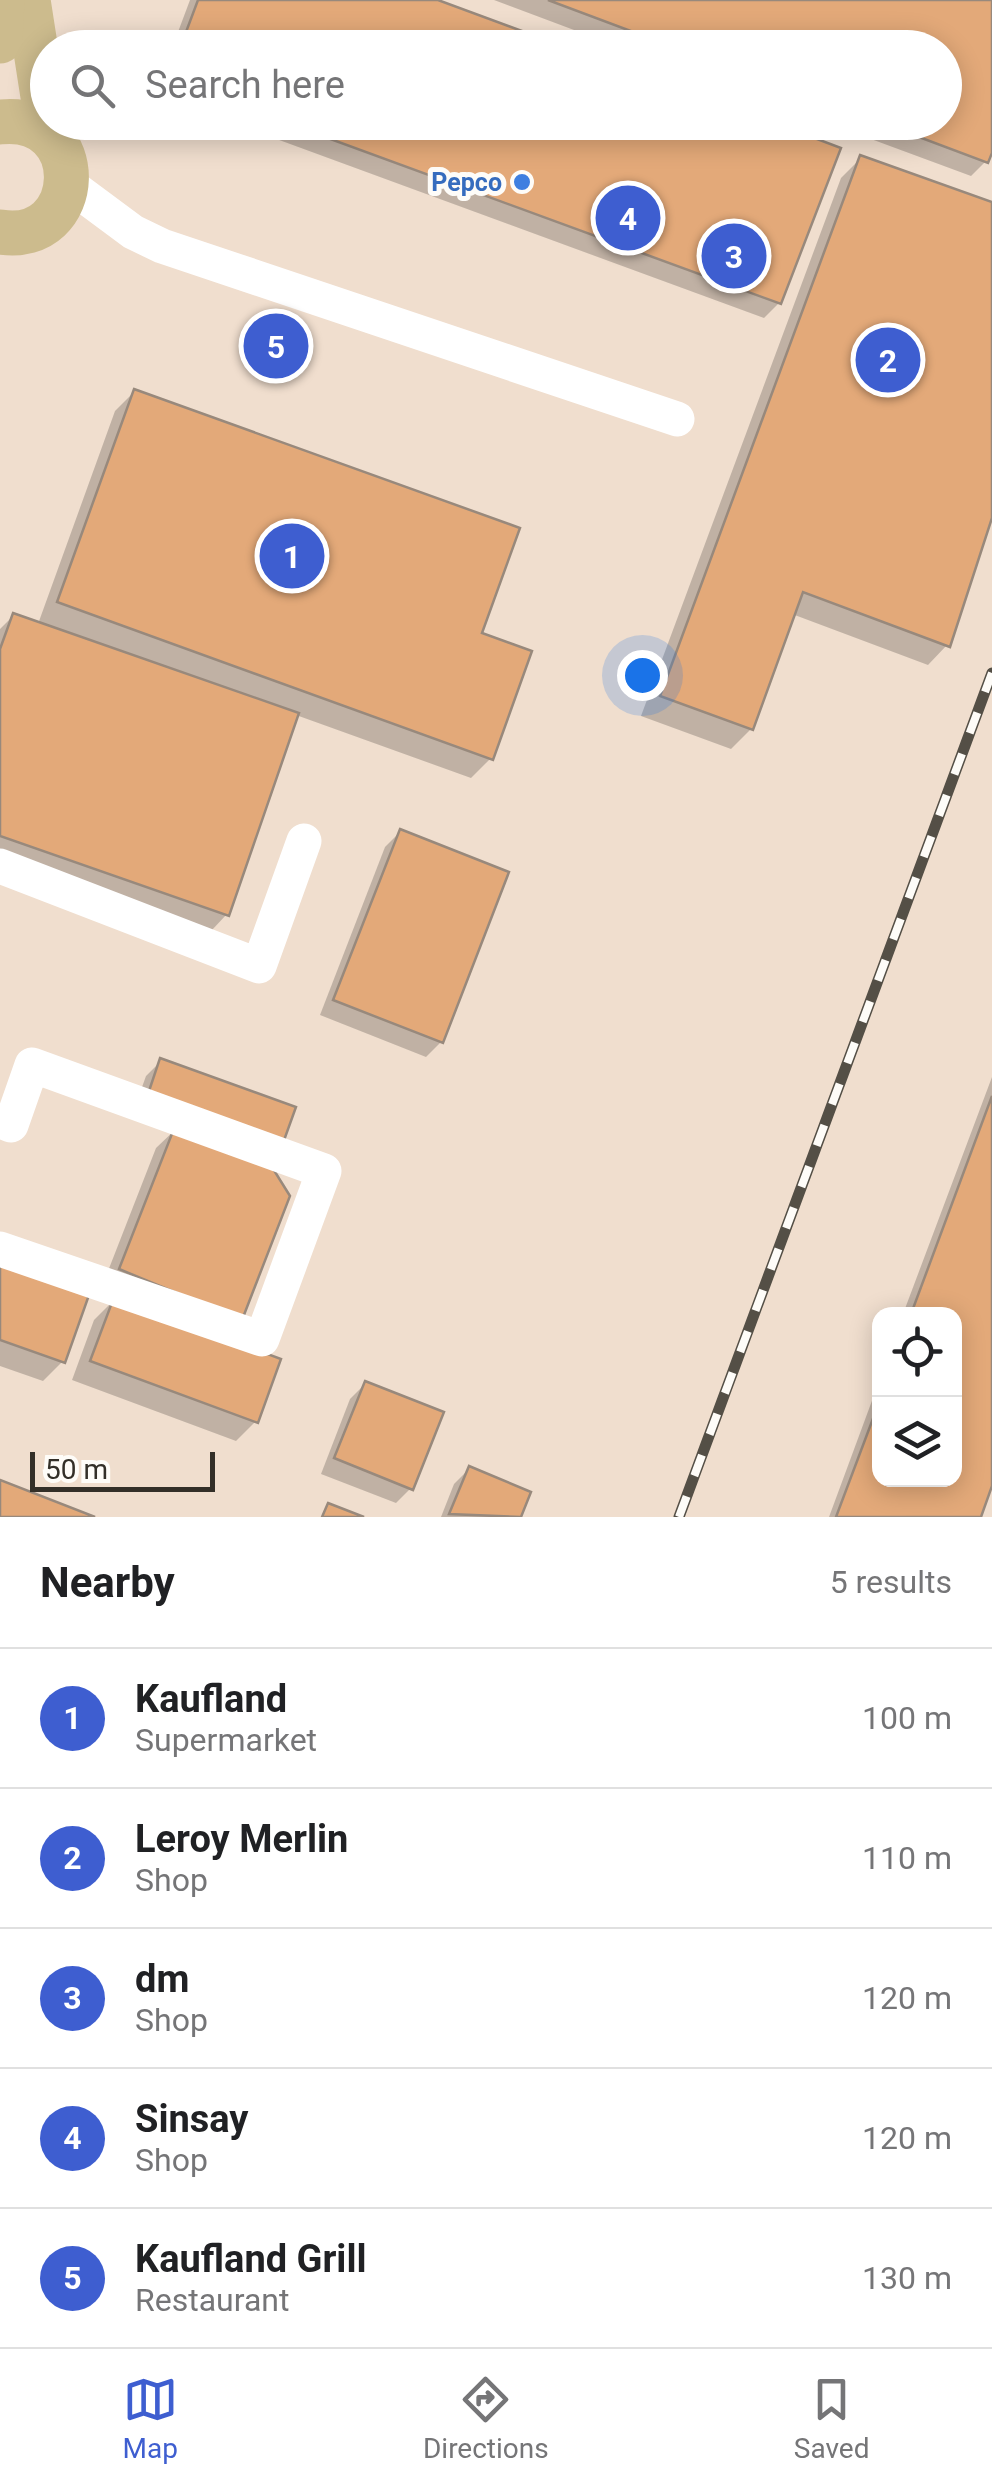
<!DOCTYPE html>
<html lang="en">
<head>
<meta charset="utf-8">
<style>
  :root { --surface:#fff; --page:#f2f2f2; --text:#202124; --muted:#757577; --line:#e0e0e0; --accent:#3e5ed0 }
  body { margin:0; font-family:Roboto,sans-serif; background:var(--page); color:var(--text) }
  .controls { position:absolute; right:30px; bottom:30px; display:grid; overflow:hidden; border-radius:20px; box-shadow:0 5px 25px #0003 }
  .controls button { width:90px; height:90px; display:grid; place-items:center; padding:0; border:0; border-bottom:2px solid var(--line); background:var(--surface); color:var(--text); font:50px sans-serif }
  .scale { position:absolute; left:30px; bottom:25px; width:185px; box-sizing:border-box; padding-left:10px; border:5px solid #332f28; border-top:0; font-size:28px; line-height:35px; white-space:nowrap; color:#332f28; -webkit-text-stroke:8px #fefcf8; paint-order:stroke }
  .you { position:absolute; left:642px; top:675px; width:35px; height:35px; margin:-25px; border:8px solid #fff; border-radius:50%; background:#1a73e8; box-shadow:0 0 0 15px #1a73e833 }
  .badge { display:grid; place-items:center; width:65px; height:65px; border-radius:50%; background:var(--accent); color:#fff; font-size:32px; font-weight:700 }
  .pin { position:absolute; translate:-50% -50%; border:5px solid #fff; box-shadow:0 2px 10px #0006 }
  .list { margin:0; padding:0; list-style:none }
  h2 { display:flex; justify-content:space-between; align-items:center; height:130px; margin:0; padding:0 40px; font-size:42px }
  h2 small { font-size:32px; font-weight:400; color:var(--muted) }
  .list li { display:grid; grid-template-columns:65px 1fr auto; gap:30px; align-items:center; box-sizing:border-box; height:140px; padding:0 40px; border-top:2px solid var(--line) }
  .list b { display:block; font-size:38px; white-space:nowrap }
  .list p { margin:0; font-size:32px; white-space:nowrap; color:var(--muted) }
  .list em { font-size:32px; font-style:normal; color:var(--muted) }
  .icon { flex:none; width:55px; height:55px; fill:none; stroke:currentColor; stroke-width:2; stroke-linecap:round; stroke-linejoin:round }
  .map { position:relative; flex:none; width:992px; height:1517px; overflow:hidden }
  .search { position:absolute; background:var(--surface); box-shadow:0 5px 25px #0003; left:30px; right:30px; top:30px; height:110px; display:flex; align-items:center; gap:25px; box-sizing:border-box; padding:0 35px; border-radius:55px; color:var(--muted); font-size:38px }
  .sheet { height:830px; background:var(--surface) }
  nav { display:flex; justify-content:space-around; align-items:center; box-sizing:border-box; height:140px; border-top:2px solid var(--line); background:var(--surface); font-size:28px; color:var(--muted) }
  nav a { display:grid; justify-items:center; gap:5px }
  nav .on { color:var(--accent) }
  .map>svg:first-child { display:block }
  .industrial { fill:#f0dece; fill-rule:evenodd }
  .shadow { fill:#0003 }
  .building { fill:#e3a979; stroke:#98897c; stroke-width:2.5 }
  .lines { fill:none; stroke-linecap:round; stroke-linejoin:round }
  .minor { stroke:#fff; stroke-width:35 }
  .major { stroke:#ccbb8d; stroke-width:45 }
  .rail-casing { stroke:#544f46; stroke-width:11 }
  .rail { stroke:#fefcf8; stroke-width:8; stroke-dasharray:22; stroke-linecap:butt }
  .shop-dot { fill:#3f7fe0; stroke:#fefcf8; stroke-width:4 }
  .labels { text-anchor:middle; stroke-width:10; stroke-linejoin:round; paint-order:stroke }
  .shop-label { font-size:25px; font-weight:bold; fill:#366cbe; stroke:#fefcf8; text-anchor:end }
</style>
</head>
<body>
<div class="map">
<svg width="992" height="1517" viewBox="0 0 992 1517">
  <rect width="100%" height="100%" fill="#f9eddc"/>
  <path class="industrial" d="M6 0H992V1517H0V32ZM48 48H944V122H48ZM880 1314H954V1480H880Z"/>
  <g class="shadow">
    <path d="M190 0H431L561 48H172Z"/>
    <path d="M494 0H992V146L986 161 971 176 825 122H944V48H622Z"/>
    <path d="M230 122H765L779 303 764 318Z"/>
    <path d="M861 158 992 205V510L947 645 928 665 792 614 751 729 731 749 641 716 841 178Z"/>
    <path d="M134 392 479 635 491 758 471 778 296 715 227 914 212 930 0 855V629L13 616 38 624 115 411Z"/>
    <path d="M400 832 441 1042 426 1057 320 1015 385 847Z"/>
    <path d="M161 1061 280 1144 240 1319 256 1421 236 1441 72 1380 94 1320 118 1296 101 1289 156 1148 177 1128 133 1112 146 1076Z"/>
    <path d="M992 1077V1479L978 1517H829L880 1379V1480H954V1314H903Z"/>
    <path d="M0 1266 62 1362 43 1381 0 1366Z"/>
    <path d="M365 1384 411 1488 396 1503 321 1474 350 1399Z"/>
    <path d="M469 1469 528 1493 518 1517H441L454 1484Z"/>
  </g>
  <g class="building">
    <path d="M198 0H438L568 48H180Z"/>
    <path d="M548 0H992V153L988 163 879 122H944V48H676Z"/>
    <path d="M284 122H772L841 148 781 304Z"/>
    <path d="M860 155 992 202V518L950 647 803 592 753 730 660 696Z"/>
    <path d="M134 389 520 528 482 633 532 651 493 760 57 602Z"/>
    <path d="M13 613 299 713 229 916 0 836V649Z"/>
    <path d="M400 829 509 872 443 1043 333 1000Z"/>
    <path d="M160 1058 296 1107 282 1146 147 1097Z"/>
    <path d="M992 1096V1486L981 1517H836L880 1400V1480H954V1314H911Z"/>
    <path d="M175 1126 267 1159 290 1196 242 1320 119 1269Z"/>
    <path d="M0 1263 89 1295 65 1363 0 1340Z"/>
    <path d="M114 1297 281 1359 258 1423 90 1361Z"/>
    <path d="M365 1381 444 1412 413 1490 334 1458Z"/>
    <path d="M469 1466 531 1492 521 1517 449 1514Z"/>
    <path d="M0 1480 95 1517H0Z"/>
    <path d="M328 1503 364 1517H322Z"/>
  </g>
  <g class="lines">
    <g class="minor">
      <path d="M67 183 133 232 162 246 677 419"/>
      <path d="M0 866 259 966 304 841"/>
      <path d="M0 1121 11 1125 32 1065 324 1171 262 1339 0 1249"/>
    </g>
    <g class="major">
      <path d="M28 0 49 135"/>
      <path d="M0 41 2 0"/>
      <path d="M0 122C91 112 86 246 0 232"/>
    </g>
    <defs>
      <path id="rail" d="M679 1517 992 673"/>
    </defs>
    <use href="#rail" class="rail-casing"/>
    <use href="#rail" class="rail"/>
  </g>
  <circle class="shop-dot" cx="522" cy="182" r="10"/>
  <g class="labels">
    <g class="shop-label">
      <text x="502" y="191">Pepco</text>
    </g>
  </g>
</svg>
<div class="controls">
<button><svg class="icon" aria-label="locate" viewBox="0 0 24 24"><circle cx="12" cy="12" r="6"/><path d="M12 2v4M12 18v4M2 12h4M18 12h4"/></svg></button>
<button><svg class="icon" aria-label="layers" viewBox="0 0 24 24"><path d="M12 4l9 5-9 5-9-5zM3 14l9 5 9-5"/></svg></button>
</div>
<div class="scale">50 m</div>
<div class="you"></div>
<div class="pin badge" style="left:292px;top:556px">1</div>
<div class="pin badge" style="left:888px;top:360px">2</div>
<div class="pin badge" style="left:734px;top:256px">3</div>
<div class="pin badge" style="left:628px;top:218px">4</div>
<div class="pin badge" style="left:276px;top:346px">5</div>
<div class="search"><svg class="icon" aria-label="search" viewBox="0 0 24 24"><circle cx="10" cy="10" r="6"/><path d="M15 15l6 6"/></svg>Search here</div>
</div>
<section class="sheet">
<h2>Nearby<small>5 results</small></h2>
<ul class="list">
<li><span class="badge">1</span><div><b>Kaufland</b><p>Supermarket</p></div><em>100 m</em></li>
<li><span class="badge">2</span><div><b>Leroy Merlin</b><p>Shop</p></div><em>110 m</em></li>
<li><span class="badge">3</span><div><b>dm</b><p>Shop</p></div><em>120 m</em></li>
<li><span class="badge">4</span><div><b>Sinsay</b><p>Shop</p></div><em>120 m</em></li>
<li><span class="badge">5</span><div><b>Kaufland Grill</b><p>Restaurant</p></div><em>130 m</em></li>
</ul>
</section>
<nav>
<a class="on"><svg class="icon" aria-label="map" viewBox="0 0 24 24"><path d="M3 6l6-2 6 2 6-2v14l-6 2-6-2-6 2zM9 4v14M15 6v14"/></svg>Map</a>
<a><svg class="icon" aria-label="directions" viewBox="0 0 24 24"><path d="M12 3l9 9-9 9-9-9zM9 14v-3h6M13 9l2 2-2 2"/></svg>Directions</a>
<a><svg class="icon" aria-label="saved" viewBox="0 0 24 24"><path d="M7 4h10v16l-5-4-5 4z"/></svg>Saved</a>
</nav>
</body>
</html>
